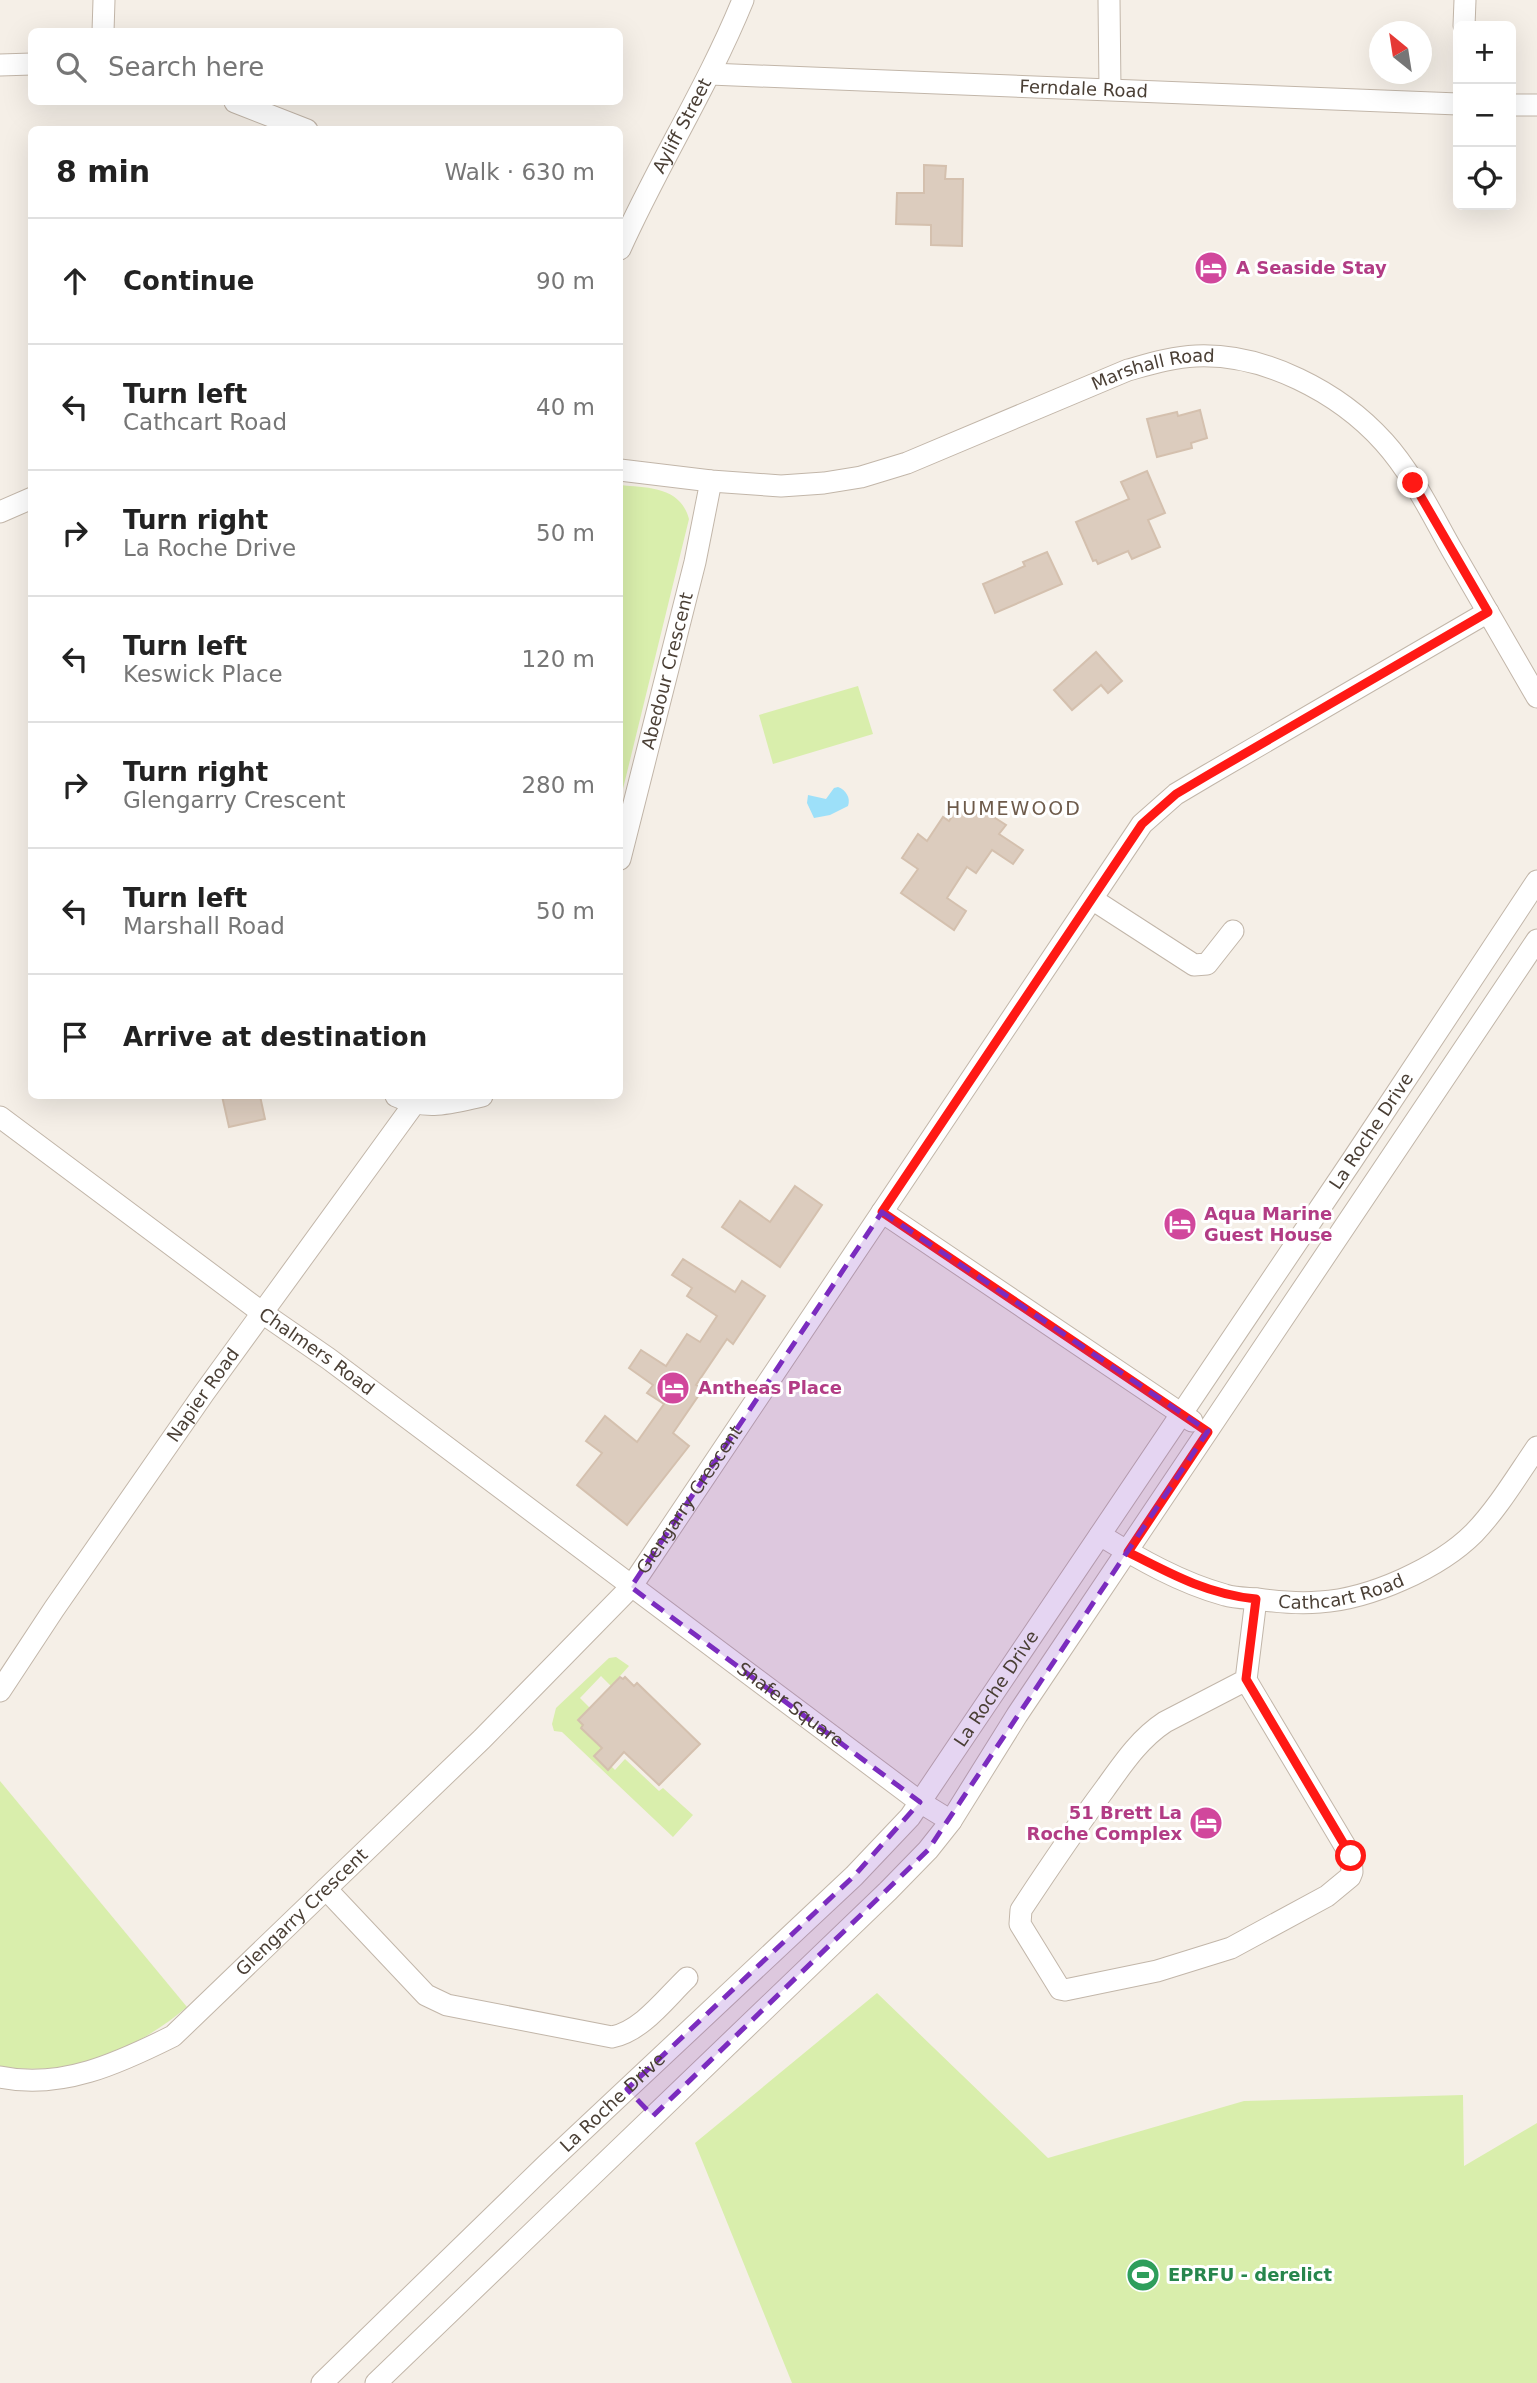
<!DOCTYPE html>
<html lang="en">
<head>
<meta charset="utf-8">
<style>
  :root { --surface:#fff; --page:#f2f2f2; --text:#222; --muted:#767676; --line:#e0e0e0 }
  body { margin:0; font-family:"DejaVu Sans",sans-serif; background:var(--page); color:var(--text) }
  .controls { position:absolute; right:21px; top:21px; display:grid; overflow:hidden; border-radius:10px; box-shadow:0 7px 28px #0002 }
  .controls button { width:63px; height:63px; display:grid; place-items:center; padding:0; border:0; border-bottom:2px solid var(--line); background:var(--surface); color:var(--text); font:35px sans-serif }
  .compass { position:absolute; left:1369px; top:21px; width:63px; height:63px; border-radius:50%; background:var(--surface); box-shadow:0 7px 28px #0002; rotate:330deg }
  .stop { position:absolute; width:21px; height:21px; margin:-16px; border:5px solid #ff1915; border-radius:50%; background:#fff }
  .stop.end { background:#ff1915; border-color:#fff; box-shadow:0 2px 7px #0008 }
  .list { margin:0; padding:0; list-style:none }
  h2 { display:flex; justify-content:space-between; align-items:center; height:91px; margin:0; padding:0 28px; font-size:30px }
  h2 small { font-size:23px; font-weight:400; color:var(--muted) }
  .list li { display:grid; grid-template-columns:46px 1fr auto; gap:21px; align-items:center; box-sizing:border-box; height:126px; padding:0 28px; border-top:2px solid var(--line) }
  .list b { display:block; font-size:26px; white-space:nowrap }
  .list p { margin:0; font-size:23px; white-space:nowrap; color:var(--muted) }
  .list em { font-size:23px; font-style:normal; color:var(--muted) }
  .icon { flex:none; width:38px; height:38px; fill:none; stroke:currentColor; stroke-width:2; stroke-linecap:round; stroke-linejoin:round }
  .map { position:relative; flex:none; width:1537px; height:2383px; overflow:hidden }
  .search { position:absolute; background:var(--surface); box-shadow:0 7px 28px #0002; left:28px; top:28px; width:595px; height:77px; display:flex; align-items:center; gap:18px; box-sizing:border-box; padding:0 24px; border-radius:10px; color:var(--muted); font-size:26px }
  .panel { position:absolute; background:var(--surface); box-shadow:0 7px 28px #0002; left:28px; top:126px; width:595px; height:973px; border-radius:10px }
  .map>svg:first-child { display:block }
  .green { fill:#d9eeac }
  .water { fill:#9de0f9 }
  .building { fill:#dcccbe; stroke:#d4c0ae; stroke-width:2 }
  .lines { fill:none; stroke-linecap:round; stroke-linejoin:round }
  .minor-casing { stroke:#c2b6a9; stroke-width:23 }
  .minor { stroke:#fff; stroke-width:21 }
  .route { stroke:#ff1915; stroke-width:9 }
  .marked { fill:#7b2cbf; fill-opacity:0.2; stroke:#7b2cbf; stroke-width:5; stroke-dasharray:14 9; stroke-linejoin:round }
  .labels { text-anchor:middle; stroke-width:6; stroke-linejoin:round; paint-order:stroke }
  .street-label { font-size:18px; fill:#4a3f35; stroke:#fff }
  .hotel-label { font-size:18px; font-weight:bold; fill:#b23c85; stroke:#fff; text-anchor:start }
  .leisure-label { font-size:18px; font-weight:bold; fill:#27864d; stroke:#fff; text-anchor:start }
  .neighbourhood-label { font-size:19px; letter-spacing:2px; fill:#6e5b4b; stroke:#fff }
</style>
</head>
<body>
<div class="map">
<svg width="1537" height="2383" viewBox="0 0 1537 2383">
  <rect width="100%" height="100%" fill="#f5efe7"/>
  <g class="green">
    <path d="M620 485C648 488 680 486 689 519L620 801Z"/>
    <path d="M858 686 873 734 773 764 759 715Z"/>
    <path d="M616 1657 629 1666 611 1686 601 1676 580 1698 590 1708 578 1719 584 1725 581 1728 602 1748 594 1757 607 1769 611 1766 615 1770 625 1759 659 1791 663 1788 693 1815 673 1837 562 1732 554 1731 552 1724 556 1708 609 1658Z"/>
    <path d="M0 1781 187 2007C135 2051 69 2078 0 2066Z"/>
    <path d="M877 1993 1048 2158 1244 2101 1463 2095 1464 2166 1537 2123V2383H792L695 2143Z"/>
  </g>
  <path class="water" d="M838 787C846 790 851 798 848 806L830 815 814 818 807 803 808 795 826 799 834 788Z"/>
  <g class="building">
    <path d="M924 165 946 166 945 179H963L962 246 931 245V225L896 224 897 193H924Z"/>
    <path d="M1200 410 1207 438 1191 443 1192 448 1157 457 1147 419 1177 412 1178 416Z"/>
    <path d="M1147 471 1165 513 1148 520 1160 547 1132 559 1128 551 1098 564 1096 560 1093 561 1076 522 1129 499 1121 482Z"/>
    <path d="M1047 552 1062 584 995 613 983 584 1025 566 1023 562Z"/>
    <path d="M1096 652 1122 681 1108 693 1101 685 1072 710 1054 690Z"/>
    <path d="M975 805 1006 825 999 834 1023 850 1013 864 992 850 976 873 967 867 947 898 966 911 954 930 901 893 918 869 902 858 918 834 927 841 943 817 949 821 957 809 968 816Z"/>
    <path d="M222 1096H260L265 1119 229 1127Z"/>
    <path d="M795 1186 822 1205 780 1267 722 1227 740 1201 770 1222Z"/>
    <path d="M683 1259 735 1292 742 1281 765 1296 733 1344 727 1339 696 1385 703 1389 673 1433 689 1446 627 1525 577 1485 602 1453 586 1441 605 1416 637 1442 664 1404 647 1393 653 1385 629 1368 641 1350 666 1366 687 1334 700 1342 717 1316 687 1296 692 1288 672 1275Z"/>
    <path d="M620 1677 623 1679 625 1677 634 1686 637 1683 700 1744 659 1785 624 1752 608 1770 594 1756 602 1748 581 1728 583 1725 578 1720Z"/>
  </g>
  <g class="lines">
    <defs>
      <g id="minor">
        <path d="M1109 0 1110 89"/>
        <path d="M1464 26 1465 0"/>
        <path d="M103 32 104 0"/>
        <path d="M0 65 32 64"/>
        <path id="s1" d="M710 74 1458 104"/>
        <path d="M235 102 307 130"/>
        <path d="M1511 105H1537"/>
        <path id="s2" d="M620 249C658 164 708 86 743 0"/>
        <path id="s3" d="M620 470 711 481 781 486 824 483 861 477 907 463 1128 370C1150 364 1173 357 1196 356 1264 353 1339 392 1384 442 1412 473 1431 513 1452 550 1480 599 1509 648 1537 697"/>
        <path d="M0 512 32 498"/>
        <path id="s4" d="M620 859 695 562 711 481"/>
        <path d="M1092 899 1194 965 1207 964 1233 931"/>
        <path d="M396 1096C427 1111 450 1103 482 1096"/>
        <path id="s5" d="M0 1117 264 1314 329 1359 920 1802 951 1821"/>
        <path d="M882 1212 1192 1421"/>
        <path id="s6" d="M1100 1535C1139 1559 1181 1583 1225 1595 1235 1598 1246 1598 1257 1599 1278 1602 1299 1604 1320 1602 1370 1599 1439 1568 1474 1533 1498 1508 1517 1476 1537 1447"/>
        <path d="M1246 1680 1165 1722C1139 1739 1122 1765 1104 1790 1075 1829 1048 1869 1021 1910L1020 1924 1060 1989 1065 1990 1157 1971 1231 1948 1327 1896 1350 1877 1352 1872 1351 1856 1246 1680 1256 1599"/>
        <path id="s7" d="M0 1691 54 1609 204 1393 414 1104"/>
        <path d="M326 1889 426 1995 447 2005 612 2037C642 2031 665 1999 687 1978"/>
        <path id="s8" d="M0 2077C61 2090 119 2063 173 2036L482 1739 631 1587 1142 824 1176 794 1208 775 1488 612"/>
        <path id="s9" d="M322 2383 546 2165 854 1876 910 1817 1353 1159 1537 881"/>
        <path d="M376 2383 888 1891 928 1850 951 1821 1017 1715 1537 940"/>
      </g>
    </defs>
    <use href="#minor" class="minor-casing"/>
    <use href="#minor" class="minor"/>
  </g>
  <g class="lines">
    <path class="route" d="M1351 1856 1246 1679 1256 1599C1207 1594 1171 1574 1128 1552L1208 1432 882 1212 1142 824 1176 794 1208 775 1488 612 1413 483"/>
  </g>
  <path class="marked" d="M882 1212 1208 1431 928 1850 653 2116 627 2089 854 1876 920 1802 631 1587Z"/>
  <defs>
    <symbol id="hotel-disc" viewBox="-11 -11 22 22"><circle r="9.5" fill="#d1479c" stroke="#fff"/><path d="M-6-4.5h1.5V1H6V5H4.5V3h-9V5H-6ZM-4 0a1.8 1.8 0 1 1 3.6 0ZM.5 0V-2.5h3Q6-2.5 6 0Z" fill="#fff"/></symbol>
    <symbol id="stadium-disc" viewBox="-11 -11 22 22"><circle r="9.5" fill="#2e9e5b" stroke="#fff"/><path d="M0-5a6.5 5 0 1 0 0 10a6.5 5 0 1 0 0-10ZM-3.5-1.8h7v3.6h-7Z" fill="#fff"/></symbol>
  </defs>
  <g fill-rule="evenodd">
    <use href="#hotel-disc" x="1192" y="249" width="38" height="38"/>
    <use href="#hotel-disc" x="1161" y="1205" width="38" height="38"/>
    <use href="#hotel-disc" x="654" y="1369" width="38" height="38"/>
    <use href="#hotel-disc" x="1187" y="1804" width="38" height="38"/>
    <use href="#stadium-disc" x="1124" y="2256" width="38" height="38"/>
  </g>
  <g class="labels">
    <g class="street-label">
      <text dy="6" stroke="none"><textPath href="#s1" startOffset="374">Ferndale Road</textPath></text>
      <text dy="6" stroke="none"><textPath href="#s2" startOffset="138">Ayliff Street</textPath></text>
      <text dy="6" stroke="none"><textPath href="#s3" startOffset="555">Marshall Road</textPath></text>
      <text dy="6" stroke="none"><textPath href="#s4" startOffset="194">Abedour Crescent</textPath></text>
      <text dy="6" stroke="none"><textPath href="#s9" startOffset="1643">La Roche Drive</textPath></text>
      <text dy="6" stroke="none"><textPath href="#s5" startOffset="394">Chalmers Road</textPath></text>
      <text dy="6" stroke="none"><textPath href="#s7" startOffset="359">Napier Road</textPath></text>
      <text dy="6" stroke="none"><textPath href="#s8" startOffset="928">Glengarry Crescent</textPath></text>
      <text dy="6" stroke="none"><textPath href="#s6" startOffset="257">Cathcart Road</textPath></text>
      <text dy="6" stroke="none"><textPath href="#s9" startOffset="971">La Roche Drive</textPath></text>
      <text dy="6" stroke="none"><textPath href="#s5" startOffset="985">Shafer Square</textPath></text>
      <text dy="6" stroke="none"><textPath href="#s8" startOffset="360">Glengarry Crescent</textPath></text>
      <text dy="6" stroke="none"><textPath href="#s9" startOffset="404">La Roche Drive</textPath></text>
    </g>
    <g class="hotel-label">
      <text x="1236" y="274">A Seaside Stay</text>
      <text x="1204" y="1220">Aqua Marine<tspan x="1204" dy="21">Guest House</tspan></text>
      <text x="698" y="1394">Antheas Place</text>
      <text x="1182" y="1819" text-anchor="end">51 Brett La<tspan x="1182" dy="21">Roche Complex</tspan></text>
    </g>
    <g class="leisure-label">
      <text x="1168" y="2281">EPRFU - derelict</text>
    </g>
    <g class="neighbourhood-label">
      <text x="1014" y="815">HUMEWOOD</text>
    </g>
  </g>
</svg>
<div class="controls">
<button>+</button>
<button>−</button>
<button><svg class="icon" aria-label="locate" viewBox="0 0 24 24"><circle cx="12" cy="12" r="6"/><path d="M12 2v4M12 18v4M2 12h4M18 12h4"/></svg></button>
</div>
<svg class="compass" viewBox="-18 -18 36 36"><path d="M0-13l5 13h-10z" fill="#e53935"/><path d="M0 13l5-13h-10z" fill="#767676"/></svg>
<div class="stop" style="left:1351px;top:1856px"></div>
<div class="stop end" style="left:1413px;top:483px"></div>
<div class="search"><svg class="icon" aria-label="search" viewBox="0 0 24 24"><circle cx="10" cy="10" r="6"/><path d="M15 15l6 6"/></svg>Search here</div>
<section class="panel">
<h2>8 min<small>Walk · 630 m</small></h2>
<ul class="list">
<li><svg class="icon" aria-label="ahead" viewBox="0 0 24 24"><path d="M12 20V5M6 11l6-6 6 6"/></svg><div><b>Continue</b></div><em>90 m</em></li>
<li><svg class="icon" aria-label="left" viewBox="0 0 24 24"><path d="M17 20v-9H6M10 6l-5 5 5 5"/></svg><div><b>Turn left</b><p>Cathcart Road</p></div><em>40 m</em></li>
<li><svg class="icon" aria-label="right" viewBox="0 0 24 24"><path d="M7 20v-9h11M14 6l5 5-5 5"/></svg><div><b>Turn right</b><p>La Roche Drive</p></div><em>50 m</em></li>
<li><svg class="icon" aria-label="left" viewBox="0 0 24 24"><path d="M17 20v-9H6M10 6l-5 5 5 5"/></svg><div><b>Turn left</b><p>Keswick Place</p></div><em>120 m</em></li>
<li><svg class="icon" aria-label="right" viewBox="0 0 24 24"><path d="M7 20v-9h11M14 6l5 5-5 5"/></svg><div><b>Turn right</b><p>Glengarry Crescent</p></div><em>280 m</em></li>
<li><svg class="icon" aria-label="left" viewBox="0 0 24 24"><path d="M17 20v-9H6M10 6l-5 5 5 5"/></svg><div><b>Turn left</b><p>Marshall Road</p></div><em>50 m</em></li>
<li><svg class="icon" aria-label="arrive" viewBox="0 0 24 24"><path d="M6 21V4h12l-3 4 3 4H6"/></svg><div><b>Arrive at destination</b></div></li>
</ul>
</section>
</div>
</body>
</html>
